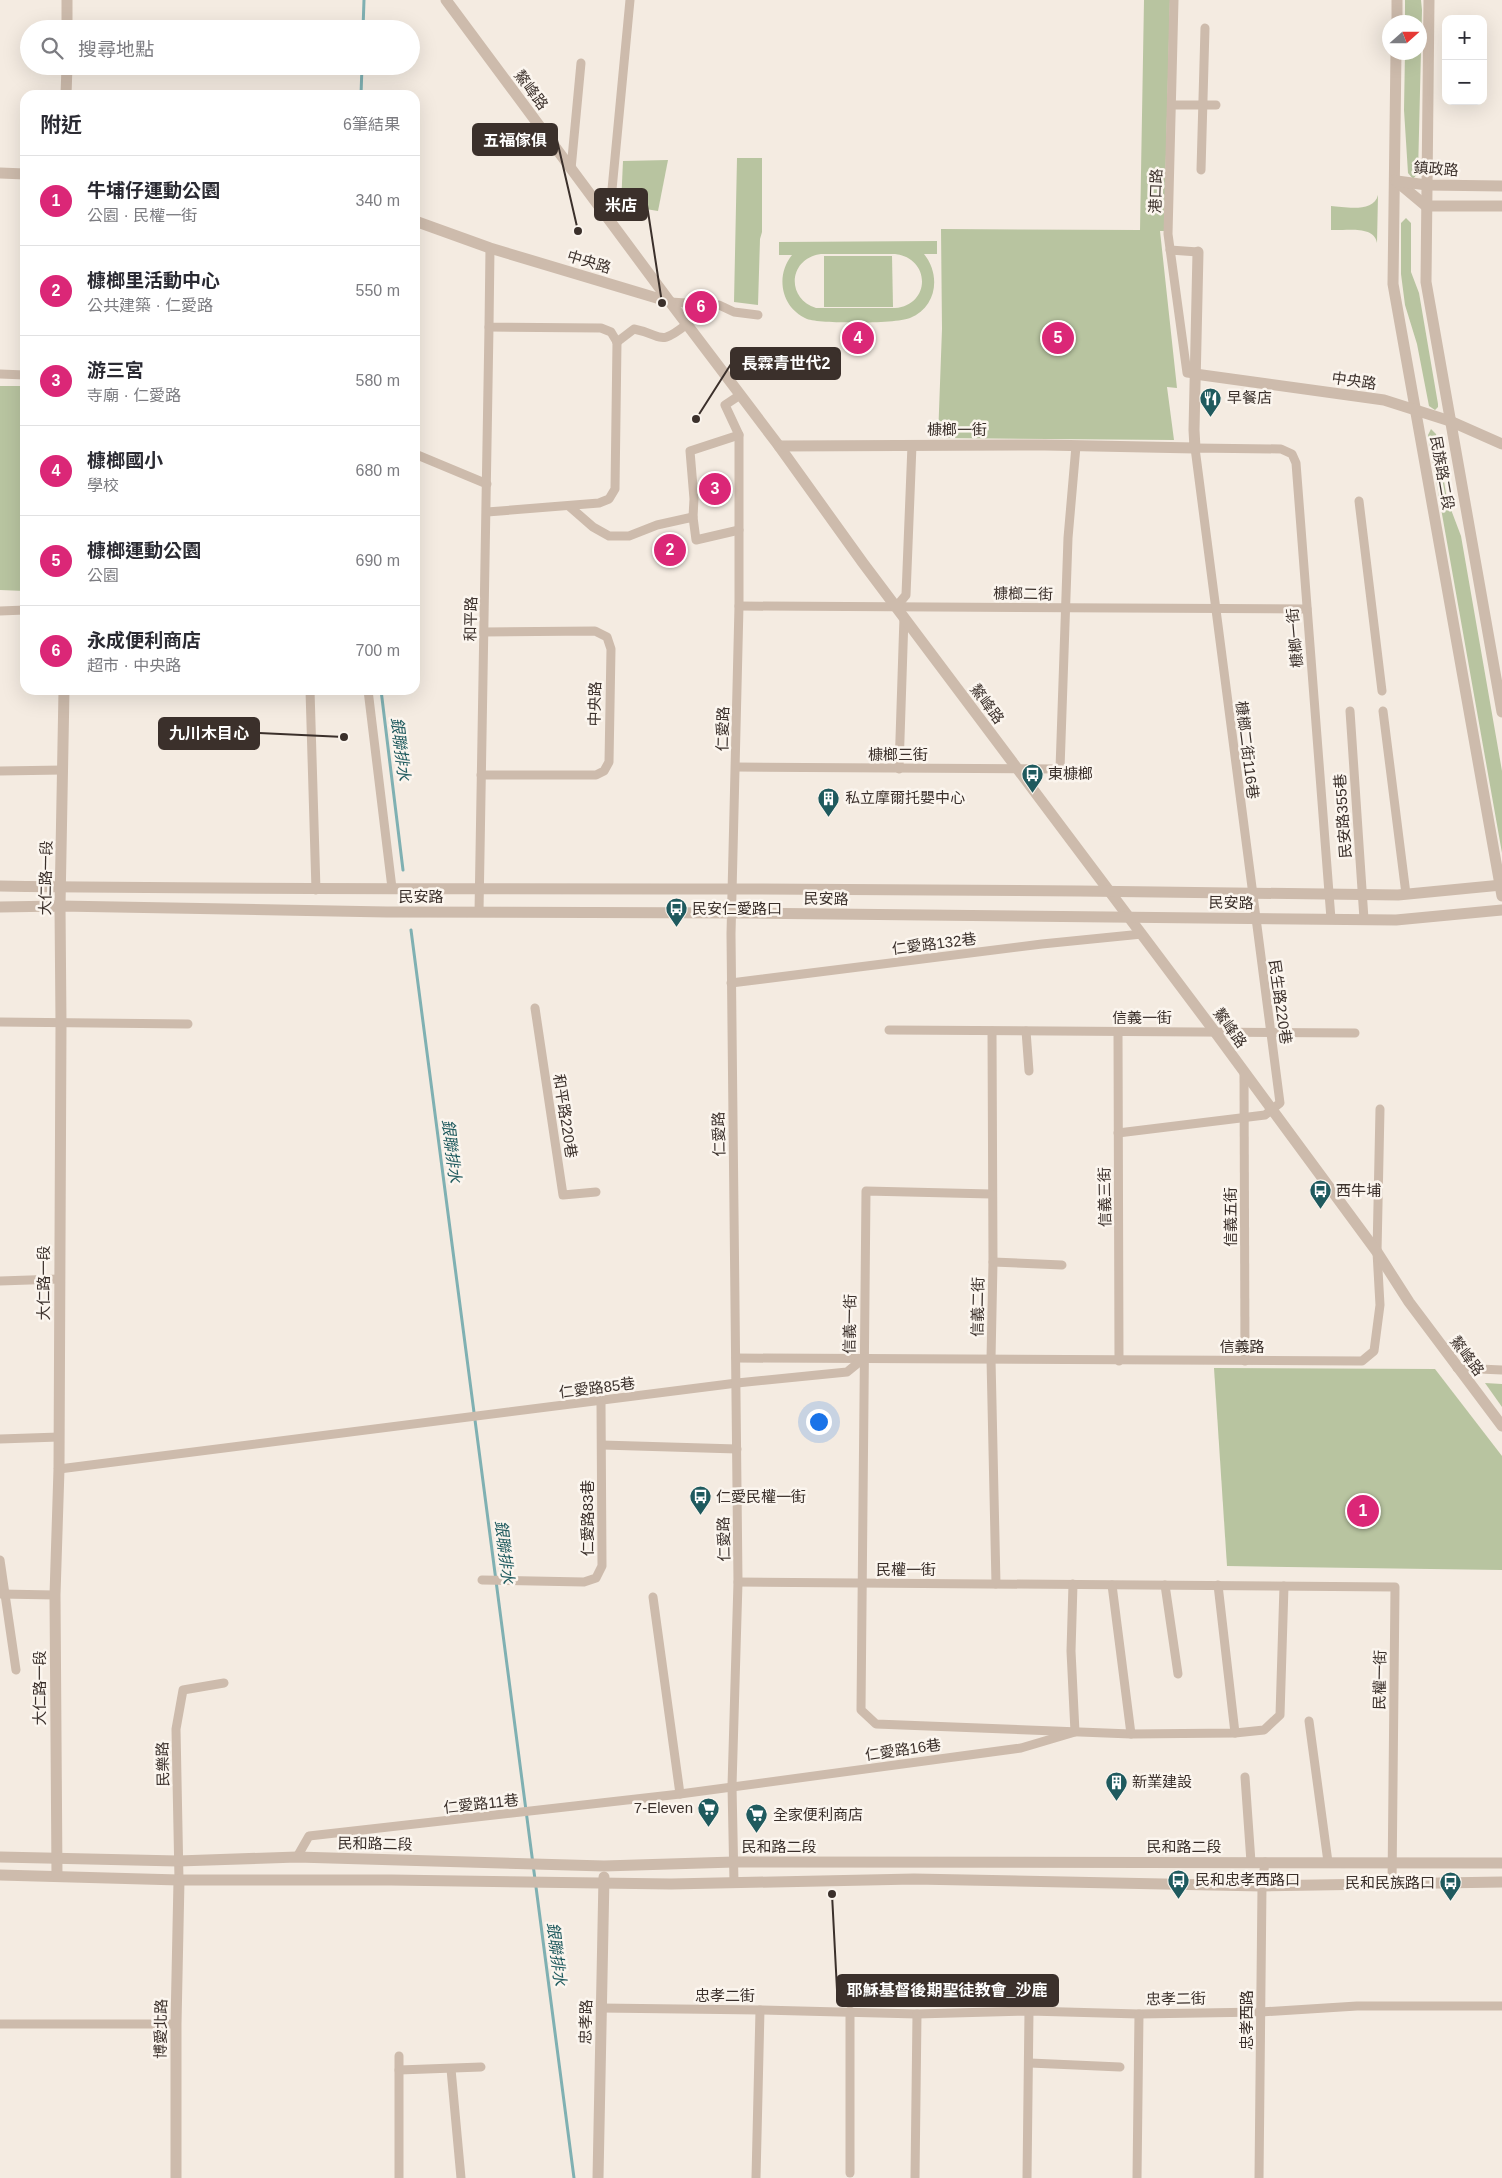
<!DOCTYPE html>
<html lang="zh-TW">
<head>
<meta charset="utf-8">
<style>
  :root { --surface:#fff; --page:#f2f2f3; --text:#2b2b33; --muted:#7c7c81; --line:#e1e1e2; --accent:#db2777 }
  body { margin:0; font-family:Helvetica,"Noto Sans TC",sans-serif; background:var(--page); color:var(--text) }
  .controls { position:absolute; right:15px; top:15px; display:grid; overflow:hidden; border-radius:10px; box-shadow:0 5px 20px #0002 }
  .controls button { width:45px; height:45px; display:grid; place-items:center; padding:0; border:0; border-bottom:1px solid var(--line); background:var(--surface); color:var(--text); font:25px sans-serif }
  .compass { position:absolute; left:1382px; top:15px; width:45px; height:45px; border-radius:50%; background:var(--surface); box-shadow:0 5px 20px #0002; rotate:69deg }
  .you { position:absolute; left:818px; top:1421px; width:18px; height:18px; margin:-12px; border:4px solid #fff; border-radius:50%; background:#1a73e8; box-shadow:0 0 0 8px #1a73e833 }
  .badge { display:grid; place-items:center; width:32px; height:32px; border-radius:50%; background:var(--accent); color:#fff; font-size:16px; font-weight:700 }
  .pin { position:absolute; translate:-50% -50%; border:2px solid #fff; box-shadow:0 1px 5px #0006 }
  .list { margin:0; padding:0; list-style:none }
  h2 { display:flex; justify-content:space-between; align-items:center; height:65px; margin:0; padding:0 20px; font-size:21px }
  h2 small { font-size:16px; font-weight:400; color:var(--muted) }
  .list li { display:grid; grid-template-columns:32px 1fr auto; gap:15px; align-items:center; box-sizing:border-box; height:90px; padding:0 20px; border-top:1px solid var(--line) }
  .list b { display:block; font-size:19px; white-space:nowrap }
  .list p { margin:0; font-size:16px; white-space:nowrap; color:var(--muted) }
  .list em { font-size:16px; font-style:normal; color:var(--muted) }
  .icon { flex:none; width:28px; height:28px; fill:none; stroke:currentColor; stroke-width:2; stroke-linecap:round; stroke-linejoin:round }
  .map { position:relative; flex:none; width:1502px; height:2178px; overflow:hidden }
  .search { position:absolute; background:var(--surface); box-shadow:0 5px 20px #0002; left:20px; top:20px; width:400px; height:55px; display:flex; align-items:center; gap:12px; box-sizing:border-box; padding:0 18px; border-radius:28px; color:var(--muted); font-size:19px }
  .panel { position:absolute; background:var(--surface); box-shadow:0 5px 20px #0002; left:20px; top:90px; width:400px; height:605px; border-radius:15px }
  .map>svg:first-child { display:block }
  .green { fill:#b8c4a0; fill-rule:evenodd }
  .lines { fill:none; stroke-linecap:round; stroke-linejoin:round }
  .stream { stroke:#7fb0b2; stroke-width:3 }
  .minor { stroke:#cdbbac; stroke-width:9 }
  .tertiary { stroke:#cdbbac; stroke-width:11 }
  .labels { text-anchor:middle; stroke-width:5; stroke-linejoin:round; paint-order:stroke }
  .street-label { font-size:15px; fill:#3b302b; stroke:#fbf5ee }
  .poi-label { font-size:15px; fill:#3b302b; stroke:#fbf5ee; text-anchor:start }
  .water-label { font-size:16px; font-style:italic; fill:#1f5a5e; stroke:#fbf5ee }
  .leader { fill:none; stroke:#3b302b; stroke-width:2 }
  .callout-dot { fill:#3b302b; stroke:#fbf5ee; stroke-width:2 }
  .callout { fill:#3b302b; stroke:#3b302b; stroke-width:2 }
  .callout-label { font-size:16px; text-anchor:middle; font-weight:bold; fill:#fff }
</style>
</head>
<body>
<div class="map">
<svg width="1502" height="2178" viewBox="0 0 1502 2178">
  <rect width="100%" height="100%" fill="#f4ebe1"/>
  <g class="green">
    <path d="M1144 0H1170L1164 231H1160L1177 388 1167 387 1174 440 938 438 942 329 941 229 1140 230Z"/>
    <path d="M1405 0H1421L1422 10 1418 173 1413 179 1408 173 1404 110 1405 53 1420 52V22H1405Z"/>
    <path d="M737 158H762V232L760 239 758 305 734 302Z"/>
    <path d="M668 160 658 211 621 205 623 161Z"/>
    <path d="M1378 195 1377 243C1374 225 1346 231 1331 230V206C1345 207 1374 213 1378 195Z"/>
    <path d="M1406 218 1411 223V272L1419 293 1438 404V407L1435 410 1429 406 1417 344 1405 305 1401 274V223Z"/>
    <path d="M937 241V254H924C941 275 937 307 910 318 896 324 821 324 807 319 781 308 775 276 792 255H779V242ZM895 254C931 258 931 305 895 308H816C785 298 789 258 821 254Z"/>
    <path d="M824 256H892L893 307H824Z"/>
    <path d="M0 386H25V591L0 590Z"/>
    <path d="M1431 429 1436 434 1447 499 1461 536 1502 771V853L1428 435Z"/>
    <path d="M1214 1368 1435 1369 1502 1456V1570L1227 1566Z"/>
    <path d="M1485 1383 1502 1384V1407Z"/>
  </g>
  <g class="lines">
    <g class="stream">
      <path d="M363 29 364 0"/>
      <path d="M361 95 362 66"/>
      <path d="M381 690 403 870"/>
      <path d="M411 930C463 1346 522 1762 574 2178"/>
    </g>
    <g class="minor">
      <path d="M1174 0 1168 234 1187 373 1195 374"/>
      <path d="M1172 105H1216"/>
      <path d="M571 169 581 63"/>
      <path d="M1201 170 1205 28"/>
      <path d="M609 221 630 0"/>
      <path d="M490 248 489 327 601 328 611 332 617 342"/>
      <path d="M1170 250 1198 252"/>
      <path d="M670 302 719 305 734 312 758 315"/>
      <path d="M617 342 634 329C664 335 658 347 687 324"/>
      <path d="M0 374 25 375"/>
      <path d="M415 454 487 484"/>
      <path d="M1359 501 1382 691"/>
      <path d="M569 506 593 527 609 536H629L657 525 693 517 696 540 739 530"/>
      <path d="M487 512 599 503 609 499 615 489 617 342"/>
      <path d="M693 517 694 499 690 451 739 435"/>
      <path d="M739 606 1307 609"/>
      <path d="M896 607 906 595 912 445"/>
      <path d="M0 611 25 610"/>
      <path d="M310 690 316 890"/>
      <path d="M368 690 392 888"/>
      <path d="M1350 711 1364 919"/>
      <path d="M1383 711 1406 894"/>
      <path d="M736 767 1060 769 1068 538 1076 446"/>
      <path d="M899 769 904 617"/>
      <path d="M0 771 63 770"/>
      <path d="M481 775H596L604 771 609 762 611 649 607 637 595 631 484 632"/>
      <path d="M479 912 489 327"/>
      <path d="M731 983 1042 944 1142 934"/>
      <path d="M535 1008 563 1195 596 1192"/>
      <path d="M0 1022 188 1024"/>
      <path d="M889 1030 1355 1033"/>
      <path d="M992 1031 993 1262 991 1359 996 1584"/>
      <path d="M1026 1031 1029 1071"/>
      <path d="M1118 1032 1119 1361"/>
      <path d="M1244 1073 1245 1361"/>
      <path d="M1118 1133 1265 1115 1280 1103 1195 448 1281 449 1292 454 1296 463 1331 919"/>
      <path d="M991 1194 866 1191 861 1710 876 1724 1131 1734 1235 1733 1264 1730 1280 1715 1284 1586"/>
      <path d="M993 1262 1062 1265"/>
      <path d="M0 1281 59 1279"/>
      <path d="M736 1358 1362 1361 1374 1351 1380 1305 1377 1252 1380 1109"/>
      <path d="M1457 1368 1502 1370"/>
      <path d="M0 1439 59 1437"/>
      <path d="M602 1445 737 1449"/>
      <path d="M59 1469 737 1383 847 1372 863 1359"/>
      <path d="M0 1560 16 1670"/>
      <path d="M482 1580 584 1582 596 1578 602 1566 601 1402"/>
      <path d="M738 1582 1395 1587 1392 1885"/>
      <path d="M1112 1585 1131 1734"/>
      <path d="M1165 1585 1178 1674"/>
      <path d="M1218 1585 1235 1733"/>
      <path d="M0 1594 55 1595"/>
      <path d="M653 1597 680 1794"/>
      <path d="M1309 1721 1328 1862"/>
      <path d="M1245 1777 1251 1862"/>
      <path d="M297 1857 309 1836 680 1794 1021 1748 1075 1732 1071 1651 1073 1584"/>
      <path d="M179 1880 176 1729 183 1690 224 1683"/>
      <path d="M734 1883 732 1786 738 1582 731 934 739 606V435L725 405 740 395"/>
      <path d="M601 2008 760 2010 917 2014 1029 2011 1139 2014 1261 2012 1357 2006H1502"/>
      <path d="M850 2011V2173"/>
      <path d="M0 2024H176"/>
      <path d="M399 2056V2178"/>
      <path d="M1030 2063 1120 2067"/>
      <path d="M451 2069 461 2178"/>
      <path d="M399 2070 481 2067"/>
      <path d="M756 2178 760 2010"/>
      <path d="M915 2178 917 2014"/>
      <path d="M1027 2178 1029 2011"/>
      <path d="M1137 2178 1139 2014"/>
      <path d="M1259 2178 1262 1886 1265 1862"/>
    </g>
    <g class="tertiary">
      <path d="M67 0V29"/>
      <path d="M446 0 670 302 779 446 863 563 1215 1032 1377 1252 1409 1302 1502 1426"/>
      <path d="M1429 0 1426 282 1502 712"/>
      <path d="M1397 22V0"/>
      <path d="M1396 52 1393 284 1502 896"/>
      <path d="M66 95 67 66"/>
      <path d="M0 173 25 174"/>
      <path d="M1395 180 1426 206H1502"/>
      <path d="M1397 181 1427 185 1502 186"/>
      <path d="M415 221 490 248 670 302"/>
      <path d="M1195 374 1384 400 1450 421 1502 444"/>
      <path d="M779 446 1045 445 1195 448 1194 430 1198 252"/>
      <path d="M0 886C251 890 501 888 752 889 967 889 1183 892 1398 895L1502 885"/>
      <path d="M0 907 60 906 387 912 750 913 1396 920 1502 910"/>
      <path d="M0 1857 178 1861 297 1857 604 1866 734 1862 1502 1863"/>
      <path d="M0 1875 179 1880H391L671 1884 914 1879 1262 1886 1502 1882"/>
      <path d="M57 1876 55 1595 59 1469 61 1023 60 906 64 690"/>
      <path d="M176 2178V2024L179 1880"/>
      <path d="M598 2178 604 1877"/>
    </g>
  </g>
  <defs>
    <symbol id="restaurant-pin" viewBox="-11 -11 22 30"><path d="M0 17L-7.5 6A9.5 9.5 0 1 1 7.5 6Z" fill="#1f5a5e" stroke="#fbf5ee"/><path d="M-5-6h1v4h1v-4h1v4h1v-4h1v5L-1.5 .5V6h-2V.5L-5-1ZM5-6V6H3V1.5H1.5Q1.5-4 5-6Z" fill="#fff"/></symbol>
    <symbol id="bus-pin" viewBox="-11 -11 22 30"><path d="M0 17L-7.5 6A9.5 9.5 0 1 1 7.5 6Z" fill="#1f5a5e" stroke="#fbf5ee"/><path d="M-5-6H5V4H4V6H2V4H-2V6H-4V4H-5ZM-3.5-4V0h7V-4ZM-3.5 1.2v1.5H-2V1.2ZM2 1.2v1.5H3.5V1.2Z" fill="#fff"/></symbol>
    <symbol id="building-pin" viewBox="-11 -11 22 30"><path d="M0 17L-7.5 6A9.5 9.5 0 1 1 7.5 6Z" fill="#1f5a5e" stroke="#fbf5ee"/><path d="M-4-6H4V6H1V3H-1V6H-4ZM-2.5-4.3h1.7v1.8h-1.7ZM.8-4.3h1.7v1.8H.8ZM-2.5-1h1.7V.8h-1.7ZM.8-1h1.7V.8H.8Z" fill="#fff"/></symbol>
    <symbol id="supermarket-pin" viewBox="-11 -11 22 30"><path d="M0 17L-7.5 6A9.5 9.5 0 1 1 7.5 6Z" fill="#1f5a5e" stroke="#fbf5ee"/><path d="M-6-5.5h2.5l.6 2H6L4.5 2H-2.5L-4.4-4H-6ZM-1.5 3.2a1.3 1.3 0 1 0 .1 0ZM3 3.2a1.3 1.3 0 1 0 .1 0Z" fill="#fff"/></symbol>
  </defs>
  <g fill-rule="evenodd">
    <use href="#restaurant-pin" x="1198" y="386" width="25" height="34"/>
    <use href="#bus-pin" x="1020" y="762" width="25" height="34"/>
    <use href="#building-pin" x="816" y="786" width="25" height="34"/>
    <use href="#bus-pin" x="664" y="896" width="25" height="34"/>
    <use href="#bus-pin" x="1308" y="1178" width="25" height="34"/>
    <use href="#bus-pin" x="688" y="1484" width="25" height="34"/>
    <use href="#building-pin" x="1104" y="1770" width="25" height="34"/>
    <use href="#supermarket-pin" x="696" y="1796" width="25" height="34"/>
    <use href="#supermarket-pin" x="744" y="1802" width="25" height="34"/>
    <use href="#bus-pin" x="1166" y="1868" width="25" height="34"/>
    <use href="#bus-pin" x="1438" y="1870" width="25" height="34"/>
  </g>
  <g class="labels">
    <g class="street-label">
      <text transform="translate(531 90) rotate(53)" y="5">鰲峰路</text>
      <text transform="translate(1436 169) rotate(4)" y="5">鎮政路</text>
      <text transform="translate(1156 191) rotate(-88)" y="5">港口路</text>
      <text transform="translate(589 262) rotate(17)" y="5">中央路</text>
      <text transform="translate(1354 381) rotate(8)" y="5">中央路</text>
      <text x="957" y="435">槺榔一街</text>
      <text transform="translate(1442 473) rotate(80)" y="5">民族路二段</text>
      <text transform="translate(1023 594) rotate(1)" y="5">槺榔二街</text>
      <text transform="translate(471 619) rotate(-89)" y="5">和平路</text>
      <text transform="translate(1295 638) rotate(-95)" y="5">槺榔一街</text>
      <text transform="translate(595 704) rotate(-89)" y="5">中央路</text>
      <text transform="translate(987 704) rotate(53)" y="5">鰲峰路</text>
      <text transform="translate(723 729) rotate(-89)" y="5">仁愛路</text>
      <text transform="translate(1247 750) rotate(83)" y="5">槺榔二街116巷</text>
      <text x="898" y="760">槺榔三街</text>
      <text transform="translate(1343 816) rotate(-94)" y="5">民安路355巷</text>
      <text transform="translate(46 878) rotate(-89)" y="5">大仁路一段</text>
      <text x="421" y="902">民安路</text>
      <text transform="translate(826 899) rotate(1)" y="5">民安路</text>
      <text transform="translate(1231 903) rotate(1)" y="5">民安路</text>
      <text transform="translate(934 944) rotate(-7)" y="5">仁愛路132巷</text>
      <text transform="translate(1280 1002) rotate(82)" y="5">民生路220巷</text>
      <text x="1142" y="1023">信義一街</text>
      <text transform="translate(1230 1028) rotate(54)" y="5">鰲峰路</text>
      <text transform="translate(565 1116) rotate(81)" y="5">和平路220巷</text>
      <text transform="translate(719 1134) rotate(-91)" y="5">仁愛路</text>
      <text transform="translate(1105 1197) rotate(-91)" y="5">信義三街</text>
      <text transform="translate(1231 1217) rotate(-90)" y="5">信義五街</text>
      <text transform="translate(44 1283) rotate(-90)" y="5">大仁路一段</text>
      <text transform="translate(978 1307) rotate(-89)" y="5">信義二街</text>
      <text transform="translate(850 1324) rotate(-89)" y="5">信義一街</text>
      <text x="1242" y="1352">信義路</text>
      <text transform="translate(1467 1356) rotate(53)" y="5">鰲峰路</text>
      <text transform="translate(597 1388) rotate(-7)" y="5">仁愛路85巷</text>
      <text transform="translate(588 1518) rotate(-90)" y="5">仁愛路83巷</text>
      <text transform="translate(724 1539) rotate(-91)" y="5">仁愛路</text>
      <text x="906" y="1575">民權一街</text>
      <text transform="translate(1380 1680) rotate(-89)" y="5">民權一街</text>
      <text transform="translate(40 1688) rotate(-90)" y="5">大仁路一段</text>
      <text transform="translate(903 1750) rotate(-8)" y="5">仁愛路16巷</text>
      <text transform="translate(163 1764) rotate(-91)" y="5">民樂路</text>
      <text transform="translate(481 1804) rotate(-6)" y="5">仁愛路11巷</text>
      <text transform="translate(375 1844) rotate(1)" y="5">民和路二段</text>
      <text x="779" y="1852">民和路二段</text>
      <text x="1184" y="1852">民和路二段</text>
      <text x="725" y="2001">忠孝二街</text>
      <text transform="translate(1176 1999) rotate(-1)" y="5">忠孝二街</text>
      <text transform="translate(1247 2020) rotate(-90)" y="5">忠孝西路</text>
      <text transform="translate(586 2022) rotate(-89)" y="5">忠孝路</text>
      <text transform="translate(161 2029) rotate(-89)" y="5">博愛北路</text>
    </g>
    <g class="poi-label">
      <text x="1227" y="403">早餐店</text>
      <text x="1048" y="779">東槺榔</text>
      <text x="845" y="803">私立摩爾托嬰中心</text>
      <text x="692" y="914">民安仁愛路口</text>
      <text x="1336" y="1196">西牛埔</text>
      <text x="716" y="1502">仁愛民權一街</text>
      <text x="1132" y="1787">新業建設</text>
      <text x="693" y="1813" text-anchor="end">7-Eleven</text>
      <text x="773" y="1820">全家便利商店</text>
      <text x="1195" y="1885">民和忠孝西路口</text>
      <text x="1435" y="1888" text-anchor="end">民和民族路口</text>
    </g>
    <g class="water-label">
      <text transform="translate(401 749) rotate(83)" y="6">銀聯排水</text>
      <text transform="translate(452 1151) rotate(83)" y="6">銀聯排水</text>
      <text transform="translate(505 1552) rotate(83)" y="6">銀聯排水</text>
      <text transform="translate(557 1954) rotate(83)" y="6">銀聯排水</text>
    </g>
  </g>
  <path class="leader" d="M578 231L557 140M662 303L647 205M696 419L731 364M344 737L259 733M832 1894L837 1990"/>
  <g class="callout-dot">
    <circle cx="578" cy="231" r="5"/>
    <circle cx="662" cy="303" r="5"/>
    <circle cx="696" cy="419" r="5"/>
    <circle cx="344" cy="737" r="5"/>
    <circle cx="832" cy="1894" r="5"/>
  </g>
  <g class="callout">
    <rect x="473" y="124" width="84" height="31" rx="5"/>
    <rect x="595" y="189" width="52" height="31" rx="5"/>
    <rect x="731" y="348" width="109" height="31" rx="5"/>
    <rect x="159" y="718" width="100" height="31" rx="5"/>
    <rect x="837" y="1975" width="221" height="31" rx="5"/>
  </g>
  <g class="callout-label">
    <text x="515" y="146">五福傢俱</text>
    <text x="621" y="211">米店</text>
    <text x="786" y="369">長霖青世代2</text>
    <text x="209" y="739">九川木目心</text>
    <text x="947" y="1996">耶穌基督後期聖徒教會_沙鹿</text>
  </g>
</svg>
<div class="controls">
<button>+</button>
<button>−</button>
</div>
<svg class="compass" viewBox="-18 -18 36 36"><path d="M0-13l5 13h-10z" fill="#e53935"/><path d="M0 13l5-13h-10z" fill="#7c7c81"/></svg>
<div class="you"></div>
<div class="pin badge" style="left:1363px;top:1511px">1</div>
<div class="pin badge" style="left:670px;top:550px">2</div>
<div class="pin badge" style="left:715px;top:489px">3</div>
<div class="pin badge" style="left:858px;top:338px">4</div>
<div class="pin badge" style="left:1058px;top:338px">5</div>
<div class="pin badge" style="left:701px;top:307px">6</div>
<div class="search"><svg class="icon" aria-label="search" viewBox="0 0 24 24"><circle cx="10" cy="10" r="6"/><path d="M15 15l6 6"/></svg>搜尋地點</div>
<section class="panel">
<h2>附近<small>6筆結果</small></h2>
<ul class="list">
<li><span class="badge">1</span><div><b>牛埔仔運動公園</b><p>公園 · 民權一街</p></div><em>340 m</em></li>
<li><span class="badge">2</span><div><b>槺榔里活動中心</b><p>公共建築 · 仁愛路</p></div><em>550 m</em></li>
<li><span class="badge">3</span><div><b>游三宮</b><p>寺廟 · 仁愛路</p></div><em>580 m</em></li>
<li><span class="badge">4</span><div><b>槺榔國小</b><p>學校</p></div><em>680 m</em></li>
<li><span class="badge">5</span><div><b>槺榔運動公園</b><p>公園</p></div><em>690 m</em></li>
<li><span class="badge">6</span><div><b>永成便利商店</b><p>超市 · 中央路</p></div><em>700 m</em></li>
</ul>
</section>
</div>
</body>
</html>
